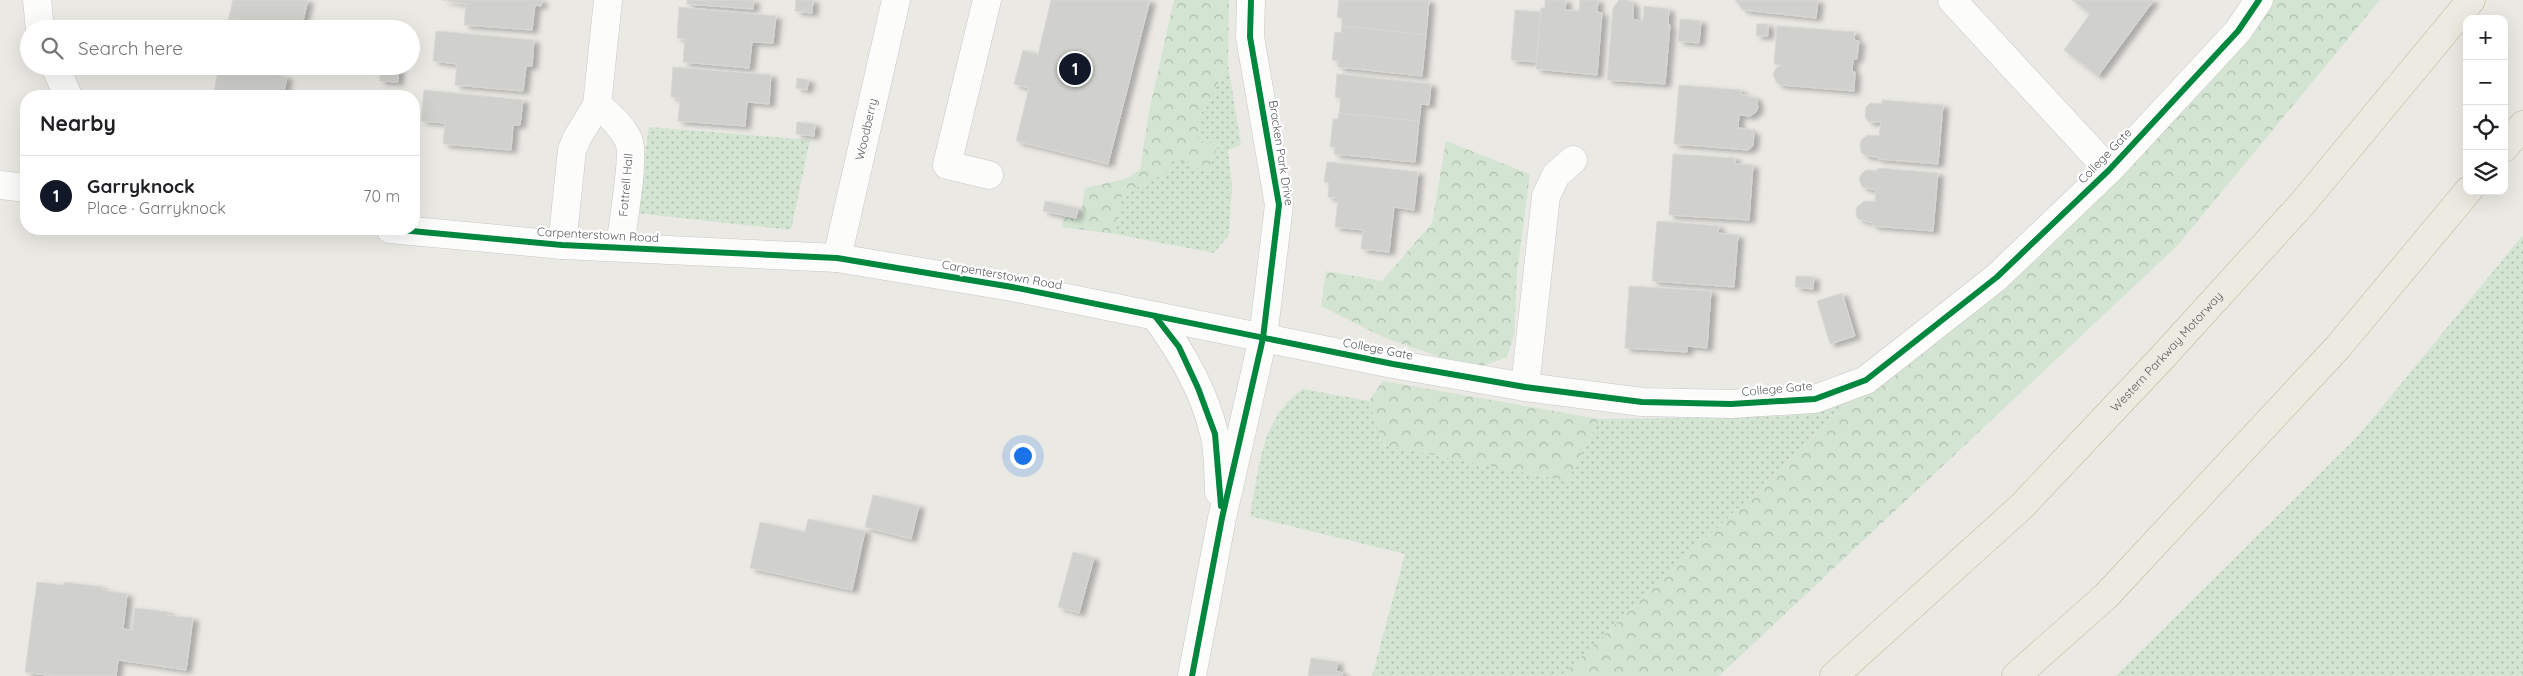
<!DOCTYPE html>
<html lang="en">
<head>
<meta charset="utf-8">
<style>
  :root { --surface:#fff; --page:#f2f2f2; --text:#202124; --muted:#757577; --line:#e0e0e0; --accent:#111827 }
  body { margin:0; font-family:Quicksand,sans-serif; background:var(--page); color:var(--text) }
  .controls { position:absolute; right:15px; top:15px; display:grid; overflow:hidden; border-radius:10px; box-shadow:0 5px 20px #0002 }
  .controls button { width:45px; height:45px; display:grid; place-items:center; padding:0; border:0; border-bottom:1px solid var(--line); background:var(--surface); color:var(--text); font:25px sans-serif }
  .you { position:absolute; left:1022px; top:455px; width:18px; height:18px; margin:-12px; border:4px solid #fff; border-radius:50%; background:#1a73e8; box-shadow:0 0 0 8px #1a73e833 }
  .badge { display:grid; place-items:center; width:32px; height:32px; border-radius:50%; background:var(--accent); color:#fff; font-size:16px; font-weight:700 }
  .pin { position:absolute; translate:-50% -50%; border:2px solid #fff; box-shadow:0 1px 5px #0006 }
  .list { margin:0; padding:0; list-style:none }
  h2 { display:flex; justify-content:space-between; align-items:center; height:65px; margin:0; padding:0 20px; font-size:21px }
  h2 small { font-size:16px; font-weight:400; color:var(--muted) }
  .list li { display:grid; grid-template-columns:32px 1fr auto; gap:15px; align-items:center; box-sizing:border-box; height:80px; padding:0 20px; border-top:1px solid var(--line) }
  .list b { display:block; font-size:19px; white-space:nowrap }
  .list p { margin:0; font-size:16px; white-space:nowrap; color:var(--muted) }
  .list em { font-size:16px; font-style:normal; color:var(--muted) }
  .icon { flex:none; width:28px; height:28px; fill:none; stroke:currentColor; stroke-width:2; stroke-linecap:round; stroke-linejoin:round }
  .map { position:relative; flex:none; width:2523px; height:676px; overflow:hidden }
  .search { position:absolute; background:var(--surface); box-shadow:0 5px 20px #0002; left:20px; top:20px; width:400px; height:55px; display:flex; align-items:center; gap:12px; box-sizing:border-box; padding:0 18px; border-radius:28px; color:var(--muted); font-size:19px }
  .panel { position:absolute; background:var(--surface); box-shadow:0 5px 20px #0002; left:20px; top:90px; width:400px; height:145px; border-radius:20px }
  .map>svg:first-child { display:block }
  .grass { fill:url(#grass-dots) }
  .forest { fill:url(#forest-crowns) }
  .building { fill:#d0d0cd; stroke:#d9d8d4; filter:url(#shadow) }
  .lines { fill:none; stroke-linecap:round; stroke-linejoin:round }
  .minor-casing { stroke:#c7c7c6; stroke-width:29 }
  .highway-casing { stroke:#beb595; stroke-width:29 }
  .minor { stroke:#fcfcfb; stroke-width:28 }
  .highway { stroke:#edebe1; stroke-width:28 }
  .cycleway-casing { stroke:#fff; stroke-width:9 }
  .cycleway { stroke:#00873e; stroke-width:6 }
  .labels { text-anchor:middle; stroke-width:4.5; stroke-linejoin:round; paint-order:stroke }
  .street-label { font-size:12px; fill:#5a5d61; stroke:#fff }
</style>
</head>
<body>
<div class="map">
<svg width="2523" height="676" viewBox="0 0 2523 676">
  <defs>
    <pattern id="grass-dots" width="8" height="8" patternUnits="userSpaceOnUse" patternTransform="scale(1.25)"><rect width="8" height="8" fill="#d3e5d2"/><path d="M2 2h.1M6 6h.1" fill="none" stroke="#aebdae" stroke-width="1.8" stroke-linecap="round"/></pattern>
    <pattern id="forest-crowns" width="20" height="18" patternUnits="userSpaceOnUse" patternTransform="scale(1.25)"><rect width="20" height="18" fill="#d3e5d2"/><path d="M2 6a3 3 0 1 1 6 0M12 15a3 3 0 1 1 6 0" fill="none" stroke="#aebdae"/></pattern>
    <filter id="shadow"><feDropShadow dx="5.5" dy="3" stdDeviation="2.5" flood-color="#0004"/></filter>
  </defs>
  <rect width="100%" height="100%" fill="#eae9e4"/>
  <g class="grass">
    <path d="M1228 65 1241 145 1228 150 1232 186 1229 235 1214 253 1115 234 1122 195 1169 171 1173 158 1207 171 1220 142H1197L1200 116Z"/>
    <path d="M649 127 810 140 791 230 636 213Z"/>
    <path d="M2523 235V676H2116L2359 435Z"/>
    <path d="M1303 389 1369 401 1383 445 1567 481 1600 419 1788 416 1851 401 1561 676H1372L1405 554 1250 516C1259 468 1260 419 1303 389Z"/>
  </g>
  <g class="forest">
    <path d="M1174 0H1229L1228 65 1200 116 1197 142H1220L1207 172 1173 158 1170 171 1122 195 1115 234 1062 227 1063 217 1080 219 1085 188 1125 179 1140 170 1149 112Z"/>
    <path d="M2262 0H2380L2177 246 1719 676H1561L1903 352 1997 277Z"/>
    <path d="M1446 141 1530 174 1517 273 1514 336 1507 357 1474 369 1383 337 1321 306 1326 271 1382 281 1432 223Z"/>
    <path d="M1383 381 1600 419 1567 481 1383 445 1369 401Z"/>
  </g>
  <g class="building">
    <path d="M233 0H308L301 29H281L229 17Z"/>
    <path d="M442 0H542L541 6 535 5 532 30 464 25 466 4Z"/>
    <path d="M687 0H754L753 9 687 4Z"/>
    <path d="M796 0H813L812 13 795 11Z"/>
    <path d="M1051 0H1150L1108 164 1016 141 1029 88 1014 84 1023 50 1038 55Z"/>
    <path d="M1339 0H1429L1426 35 1342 26V18L1337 17Z"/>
    <path d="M1545 0H1566L1565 10 1579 11 1580 0H1598L1597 12 1602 13 1597 75 1536 69 1541 8H1545Z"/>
    <path d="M1619 0H1627L1633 4V20L1643 21 1644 6 1669 9 1668 25H1670L1665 84 1607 80 1613 8Z"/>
    <path d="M1735 0H1818L1816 18 1743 10Z"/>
    <path d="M2072 0H2154L2098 76 2064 50 2090 14Z"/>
    <path d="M679 7 776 16 773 43 752 42 749 68 683 62 685 39 677 38Z"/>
    <path d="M1515 10 1541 12 1536 62 1511 60Z"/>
    <path d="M229 17 281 29H227Z"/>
    <path d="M1680 19 1701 21 1699 43 1678 41Z"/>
    <path d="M1757 24H1768V36H1756Z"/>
    <path d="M1342 26 1426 35 1422 76 1338 67V61L1332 60 1335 32 1341 33Z"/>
    <path d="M1777 26 1855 32 1854 40 1859 41 1857 59H1853L1852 72H1855L1854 91 1780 85 1776 82 1773 74 1776 68 1782 65 1774 64Z"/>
    <path d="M436 31 534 40 532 66H526L523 91 455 85 457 64 433 61Z"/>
    <path d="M219 66H234L287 77 283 96H213Z"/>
    <path d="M380 66H398V82L380 81Z"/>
    <path d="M673 67 771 75 769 104 747 102 745 126 678 121 680 98 671 97Z"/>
    <path d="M1337 74 1431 84 1429 105 1421 104 1419 121 1339 113 1341 98 1335 97Z"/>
    <path d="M797 78 809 80 807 90 796 88Z"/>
    <path d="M1679 85 1741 90 1740 94 1756 98 1758 107 1756 112 1750 116 1739 115 1738 128 1749 129 1754 133 1753 146 1748 150 1674 144Z"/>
    <path d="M424 90 523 100 520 125H513L511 150 443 144 445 123 421 121Z"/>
    <path d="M1882 100 1943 105 1938 164 1878 159V157L1866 156 1861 152 1860 145 1862 139 1868 135 1879 136 1881 122H1869L1865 117 1866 107 1870 103 1882 104Z"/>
    <path d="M1339 113 1419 121 1415 162 1334 154 1335 147H1330L1333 119H1338Z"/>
    <path d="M797 122 815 124 814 136 796 134Z"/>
    <path d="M1673 154 1735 158V164L1753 165 1749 220 1669 215Z"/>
    <path d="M1327 162 1418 172 1414 210 1394 207 1389 252 1361 249 1363 230 1335 227 1338 198 1328 197 1329 183 1324 182Z"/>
    <path d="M1878 168 1938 173 1933 231 1873 226V223L1858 219 1856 215 1857 207 1864 201 1875 202 1876 190 1862 187 1859 179 1862 173 1867 170 1877 171Z"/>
    <path d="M1045 201 1078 208 1076 218 1043 211Z"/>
    <path d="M1657 221 1719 226 1718 233 1738 235 1734 287 1652 281Z"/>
    <path d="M1796 276 1814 277 1813 289 1795 287Z"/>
    <path d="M1629 286 1711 291 1707 348 1687 346V352L1625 348Z"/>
    <path d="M1842 293 1855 336 1830 344 1817 301Z"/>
    <path d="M873 495 919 506 911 539 865 527Z"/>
    <path d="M808 519 865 531 852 590 750 568 760 522 805 532Z"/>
    <path d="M1073 552 1094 558 1079 613 1058 607Z"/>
    <path d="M37 582 64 585V582L102 587V590L127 594 123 629 132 630 135 608 168 612 167 615 193 618 186 670 118 660 116 676H53L25 672Z"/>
    <path d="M1311 658 1338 662 1336 671 1343 673 1342 676H1308Z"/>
  </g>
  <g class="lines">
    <defs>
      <g id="minor">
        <path d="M37 0 40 29"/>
        <path d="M987 0 947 165 989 175"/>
        <path d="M1952 0 2109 170"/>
        <path d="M55 66 68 96"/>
        <path d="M597 105C609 114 621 125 628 139 636 154 622 227 620 247"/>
        <path d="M0 185 26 188"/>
        <path d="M390 229 562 245 837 258 1012 287 1393 364 1525 387 1642 402 1731 404 1815 399 1866 380 1997 277 2109 170 2238 31 2259 0"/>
        <path d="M562 245 572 150 577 138 597 105 608 0"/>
        <path id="s1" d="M837 258 896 0"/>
        <path d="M1155 316C1181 351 1204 390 1214 433 1219 452 1218 473 1219 492"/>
        <path d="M1525 387 1546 196 1556 175 1573 160"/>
        <path d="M1192 676 1222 518 1263 338 1279 205 1250 37 1251 0"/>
      </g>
      <g id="highway">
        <path d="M2504 148 2523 125"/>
        <path id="s2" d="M1834 676 2021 507 2159 361 2302 204 2471 0"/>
        <path d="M2016 676 2106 596 2338 347 2468 191"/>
      </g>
    </defs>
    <use href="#minor" class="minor-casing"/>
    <use href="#highway" class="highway-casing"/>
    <use href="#minor" class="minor"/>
    <use href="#highway" class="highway"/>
    <defs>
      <g id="cycleway">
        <path d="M390 229 562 245 837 258 1012 287 1393 364 1525 387 1642 402 1731 404 1815 399 1866 380 1997 277 2109 170 2238 31 2259 0"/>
        <path d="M1155 316 1179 347 1198 388 1215 434 1221 506"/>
        <path d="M1192 676 1222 518 1263 338 1279 205 1250 37 1251 0"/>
      </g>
    </defs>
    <use href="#cycleway" class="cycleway-casing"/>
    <use href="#cycleway" class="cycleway"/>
  </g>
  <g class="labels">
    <g class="street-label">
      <text dy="4" stroke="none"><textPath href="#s1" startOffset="132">Woodberry</textPath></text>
      <text transform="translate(1281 153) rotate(81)" y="4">Bracken Park Drive</text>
      <text transform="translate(2105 156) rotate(-46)" y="4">College Gate</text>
      <text transform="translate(626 185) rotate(-85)" y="4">Fottrell Hall</text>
      <text transform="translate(598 235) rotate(3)" y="4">Carpenterstown Road</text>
      <text transform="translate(1002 275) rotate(10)" y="4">Carpenterstown Road</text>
      <text transform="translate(1378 349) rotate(11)" y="4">College Gate</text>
      <text dy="4" stroke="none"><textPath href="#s2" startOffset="465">Western Parkway Motorway</textPath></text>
      <text transform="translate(1777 389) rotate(-5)" y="4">College Gate</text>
    </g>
  </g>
</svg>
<div class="controls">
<button>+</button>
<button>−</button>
<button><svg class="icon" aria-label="locate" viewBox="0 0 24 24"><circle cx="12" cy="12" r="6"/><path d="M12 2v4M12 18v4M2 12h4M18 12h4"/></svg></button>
<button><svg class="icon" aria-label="layers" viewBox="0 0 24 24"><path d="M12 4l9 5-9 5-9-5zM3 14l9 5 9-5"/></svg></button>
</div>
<div class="you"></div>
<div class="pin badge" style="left:1075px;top:69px">1</div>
<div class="search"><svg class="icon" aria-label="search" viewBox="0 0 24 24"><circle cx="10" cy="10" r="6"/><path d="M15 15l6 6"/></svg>Search here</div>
<section class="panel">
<h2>Nearby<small></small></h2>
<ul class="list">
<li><span class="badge">1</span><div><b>Garryknock</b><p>Place · Garryknock</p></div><em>70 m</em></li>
</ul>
</section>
</div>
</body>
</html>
